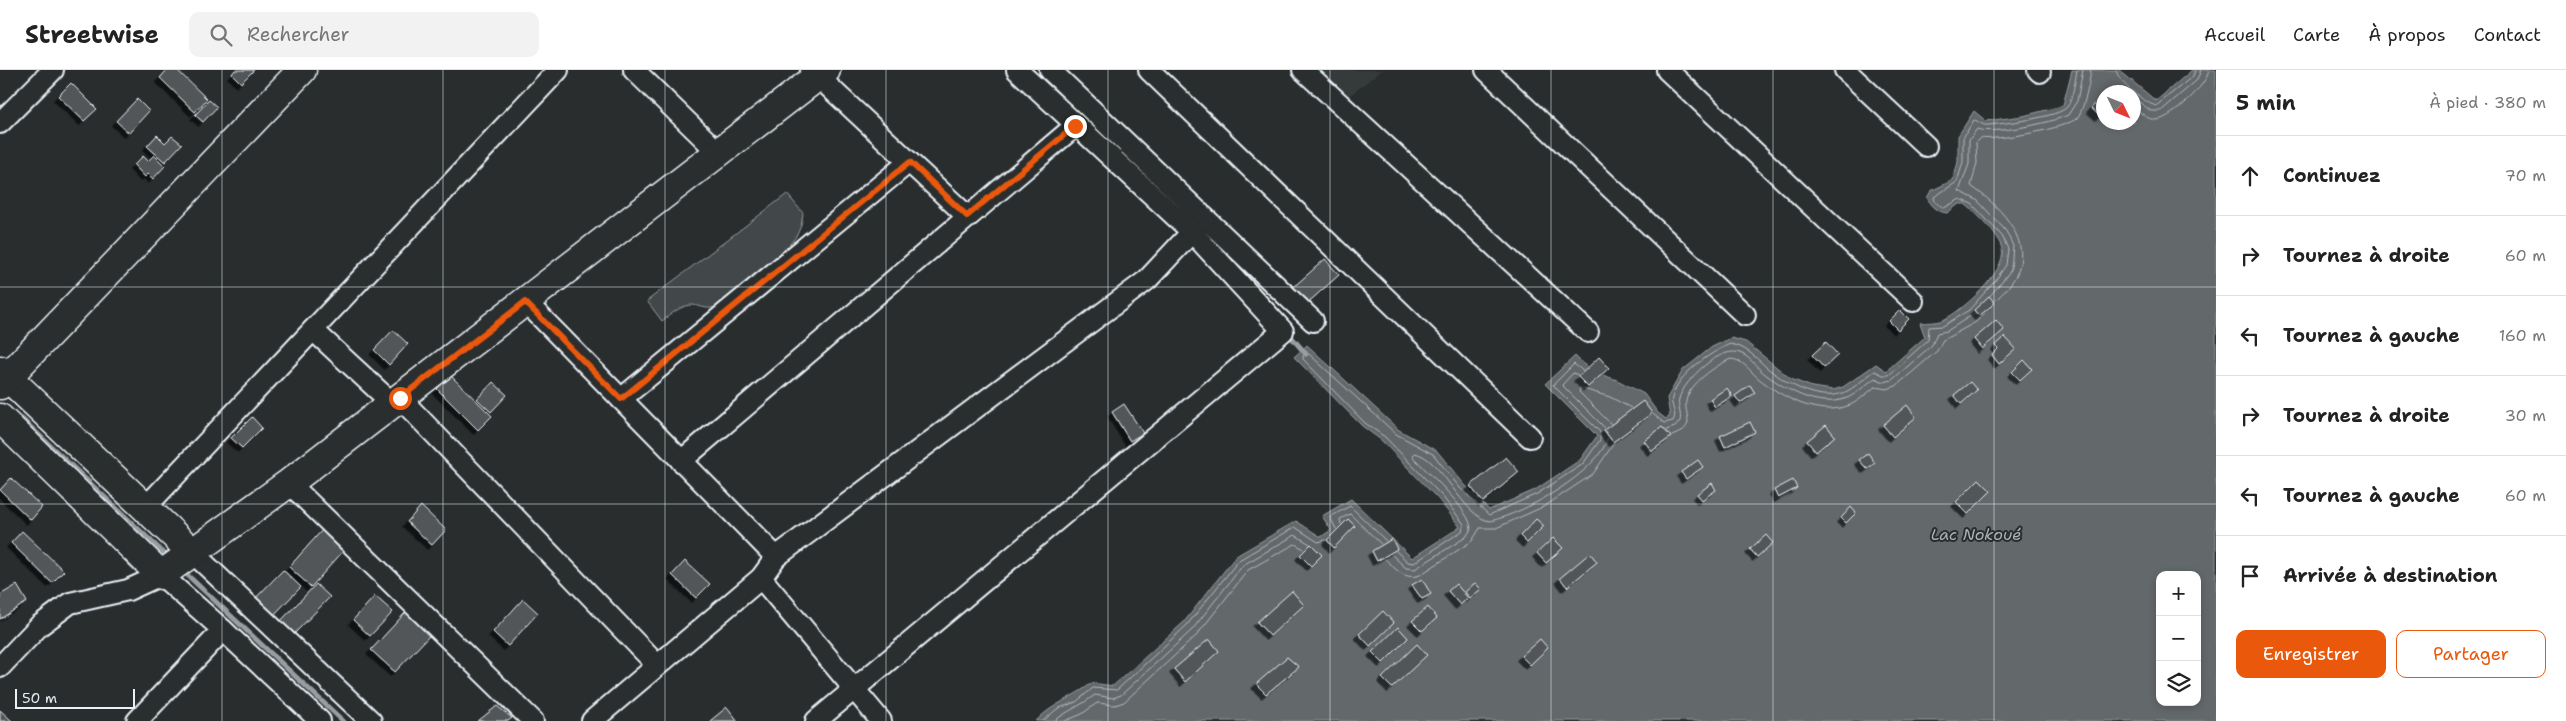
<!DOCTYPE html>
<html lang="fr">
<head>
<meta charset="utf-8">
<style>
  :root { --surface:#fff; --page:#f2f2f2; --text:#222; --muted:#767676; --line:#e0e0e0; --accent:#ea580c }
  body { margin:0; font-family:"Shantell Sans",sans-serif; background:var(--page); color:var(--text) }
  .controls { position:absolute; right:15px; bottom:15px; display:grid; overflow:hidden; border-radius:10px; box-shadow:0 2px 8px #0003 }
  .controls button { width:45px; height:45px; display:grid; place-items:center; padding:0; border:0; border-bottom:1px solid var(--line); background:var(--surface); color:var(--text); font:25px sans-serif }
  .compass { position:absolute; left:2096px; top:15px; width:45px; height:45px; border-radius:50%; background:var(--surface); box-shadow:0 2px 8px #0003; rotate:133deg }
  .scale { position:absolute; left:15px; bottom:12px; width:120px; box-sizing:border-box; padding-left:5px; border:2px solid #e8f1f8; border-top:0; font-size:14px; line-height:18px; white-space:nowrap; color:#e8f1f8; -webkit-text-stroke:4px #2a2d2e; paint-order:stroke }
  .stop { position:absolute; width:15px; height:15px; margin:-11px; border:4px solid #ea580c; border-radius:50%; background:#fff }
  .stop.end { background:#ea580c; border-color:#fff; box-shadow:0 1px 5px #0008 }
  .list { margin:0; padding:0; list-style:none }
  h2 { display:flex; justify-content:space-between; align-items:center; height:65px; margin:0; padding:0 20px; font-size:21px }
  h2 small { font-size:16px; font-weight:400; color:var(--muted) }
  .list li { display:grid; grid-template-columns:32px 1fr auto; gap:15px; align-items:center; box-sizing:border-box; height:80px; padding:0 20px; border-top:1px solid var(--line) }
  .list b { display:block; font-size:19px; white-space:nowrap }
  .list em { font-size:16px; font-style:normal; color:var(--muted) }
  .actions { display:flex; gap:10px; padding:15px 20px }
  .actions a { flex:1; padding:11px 0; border:1px solid var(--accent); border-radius:10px; text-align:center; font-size:18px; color:var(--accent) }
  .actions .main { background:var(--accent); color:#fff }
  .icon { flex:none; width:28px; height:28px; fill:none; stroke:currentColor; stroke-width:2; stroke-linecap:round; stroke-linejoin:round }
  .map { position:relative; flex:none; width:2216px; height:651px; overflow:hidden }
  header { display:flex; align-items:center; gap:30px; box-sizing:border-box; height:70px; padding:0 25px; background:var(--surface); border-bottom:1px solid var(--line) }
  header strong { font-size:24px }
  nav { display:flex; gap:28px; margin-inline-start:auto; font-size:18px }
  .search { width:350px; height:45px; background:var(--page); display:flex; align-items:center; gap:12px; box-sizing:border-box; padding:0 18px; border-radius:10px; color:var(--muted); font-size:19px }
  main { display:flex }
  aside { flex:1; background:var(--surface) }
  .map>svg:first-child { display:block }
  .built { fill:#363a3b }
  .green { fill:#424648; stroke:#959ca0 }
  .water { fill:#63686b; stroke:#989fa3; fill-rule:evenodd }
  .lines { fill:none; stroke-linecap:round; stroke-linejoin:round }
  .shore { stroke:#b3bac0; stroke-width:1 }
  .stream { stroke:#989fa3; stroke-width:5 }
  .building { fill:#535759; stroke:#e8f1f8; filter:url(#shadow) }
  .street-casing { stroke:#e8f1f8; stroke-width:24 }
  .secondary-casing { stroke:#e8f1f8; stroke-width:31 }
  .street { stroke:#2a2d2e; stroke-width:20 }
  .secondary { stroke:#2a2d2e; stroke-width:28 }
  .route { stroke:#ea580c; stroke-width:6 }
  .grid { fill:none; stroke:#e8f1f8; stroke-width:1; stroke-opacity:0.55 }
  .labels { text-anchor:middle; stroke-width:4; stroke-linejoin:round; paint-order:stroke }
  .water-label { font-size:16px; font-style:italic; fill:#acb3b9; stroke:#2a2d2e }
</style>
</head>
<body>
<header>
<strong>Streetwise</strong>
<div class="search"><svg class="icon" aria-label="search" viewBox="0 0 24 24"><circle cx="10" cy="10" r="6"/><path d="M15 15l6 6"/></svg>Rechercher</div>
<nav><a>Accueil</a><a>Carte</a><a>À propos</a><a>Contact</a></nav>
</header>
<main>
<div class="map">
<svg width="2216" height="651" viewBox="0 0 2216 651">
  <defs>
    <filter id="shadow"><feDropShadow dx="-4.5" dy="4.5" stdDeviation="0" flood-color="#0009"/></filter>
  </defs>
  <rect width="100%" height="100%" fill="#2a2d2e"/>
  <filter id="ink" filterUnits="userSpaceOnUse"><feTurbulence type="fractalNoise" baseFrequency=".02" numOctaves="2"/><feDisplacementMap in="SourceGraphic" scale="10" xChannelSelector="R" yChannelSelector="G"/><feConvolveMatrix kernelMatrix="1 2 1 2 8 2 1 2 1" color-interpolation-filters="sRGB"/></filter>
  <g filter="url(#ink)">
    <path class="built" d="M1321 0H1382L1349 26Z"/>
    <path class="green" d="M787 124 803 143C802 153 800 161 794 169 781 187 733 233 711 238 705 239 698 235 692 235 681 235 670 245 662 251L647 231Z"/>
    <path class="water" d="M2072 0H2119L2156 31 2192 0H2216V651H1036C1052 634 1074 627 1092 613L1113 616 1184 552 1236 486 1296 451 1321 467 1331 460 1322 446 1351 429 1412 488 1460 457 1438 429 1381 370 1362 356 1294 287 1307 275 1399 360 1437 381 1464 414 1489 440 1535 420 1580 390 1597 366 1545 314 1575 286 1591 301 1617 310 1644 324 1658 343 1666 349 1670 346 1667 328 1683 300 1712 277 1731 268 1746 272 1791 309 1812 317 1833 320 1843 317 1876 294 1886 301 1925 267 1920 253C1927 252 1937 253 1943 250 1962 241 2007 202 2002 179 1998 163 1977 144 1965 134H1959L1947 143C1937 142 1932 136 1927 128L1931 121 1953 110 1958 92V66L1974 41 1986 51 2023 46 2058 37 2063 35ZM2104 22H2134V52H2104ZM2160 505H2197V632H2160Z"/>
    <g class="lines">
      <g class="shore">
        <path d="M2116 0C2118 13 2144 32 2156 36L2193 6 2195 0"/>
        <path d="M2134 28 2151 41H2161L2197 10 2201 0"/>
        <path d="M2134 37C2141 43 2148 50 2157 50 2172 49 2208 14 2209 0"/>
        <path d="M1990 226 2011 200 2013 176 2006 161 1977 130 1959 121 1969 94V70L1977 59C1993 65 2051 53 2068 45L2077 31 2083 0"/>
        <path d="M1995 231C2003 223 2014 212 2018 201 2031 166 1997 134 1971 116L1977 93 1976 72 1980 68C1995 71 2066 59 2077 48 2084 40 2090 11 2091 0"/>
        <path d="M1578 305 1573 303 1562 315 1605 358"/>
        <path d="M1653 344 1664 353 1673 351C1678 343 1670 336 1672 328 1677 304 1710 283 1730 274 1746 277 1753 285 1765 296 1785 313 1816 332 1843 323 1854 319 1865 307 1875 301L1883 305H1889L1928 270 1929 257 1943 256 1969 240 1995 211 2006 195 2008 179 2002 166 1972 134 1960 129 1944 138 1935 132 1934 127 1957 112 1963 92V68L1974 50C1979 51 1982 56 1988 55 2001 54 2060 47 2067 37 2072 32 2076 7 2077 0"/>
        <path d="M1611 354 1579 322 1580 318 1610 327 1631 338"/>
        <path d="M1666 360 1675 357 1680 351C1682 344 1677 336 1679 329 1684 310 1722 273 1742 284 1751 288 1757 298 1765 304 1787 320 1818 339 1847 328 1857 324 1866 314 1875 308L1884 312 1892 310 1932 275 1937 263 1947 261 1975 243"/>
        <path d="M1672 366C1698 356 1684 347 1686 331 1689 314 1716 295 1731 289 1743 290 1749 300 1758 308 1782 327 1818 348 1850 335 1859 331 1867 323 1875 317L1887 319 1896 316 1937 281 1943 270 1976 252 1985 243"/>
        <path d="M1341 454 1340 449 1350 444 1381 474"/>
        <path d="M1336 459 1330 447 1350 436 1386 471"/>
        <path d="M1396 481 1408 492 1414 493 1462 461 1464 454 1442 426 1385 367 1365 353 1303 289V286L1309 284 1396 364 1433 384 1460 418 1489 445 1537 424 1583 394 1600 370V362L1553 315 1574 294 1583 301"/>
        <path d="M1391 484 1406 498 1415 499 1466 467 1471 459C1471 440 1426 401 1413 387L1414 383C1441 386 1464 449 1490 451 1523 444 1600 402 1608 367"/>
        <path d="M1384 488C1395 498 1404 511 1420 505L1472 471 1480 458H1496L1545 436 1593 404 1614 373"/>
        <path d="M1043 651 1057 639 1076 632 1093 618 1117 620 1187 555 1239 490 1295 457 1318 472 1326 470"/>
        <path d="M1054 651C1067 641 1082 635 1095 625L1113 628 1121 625 1192 560 1243 495 1295 465 1310 474"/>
        <path d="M1065 651 1082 644 1097 633 1115 635 1124 632 1197 565 1248 500 1295 474 1304 479"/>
      </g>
      <g class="stream">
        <path d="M1222 177 1239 200"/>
        <path d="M1287 262 1306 284"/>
        <path d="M22 349 170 489"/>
        <path d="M182 500 343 651"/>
      </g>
    </g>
    <g class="building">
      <path d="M167 0H177L207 29 195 42 160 8Z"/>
      <path d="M235 0H254L241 13 232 4Z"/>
      <path d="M71 13 97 39 84 51 58 26Z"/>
      <path d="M2104 25V43L2100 46 2091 38Z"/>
      <path d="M137 29 149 41 129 63 116 51Z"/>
      <path d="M209 30 217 37 203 52 195 45Z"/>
      <path d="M157 65 165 73 172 66 182 74 165 92 147 76Z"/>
      <path d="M154 85 165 96 153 109 148 104 145 107 134 95 143 86 148 91Z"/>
      <path d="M1325 189 1339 205 1303 237 1289 221Z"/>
      <path d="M1989 226 1995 233 1979 246 1974 240Z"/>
      <path d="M1900 240 1909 249 1898 260 1889 251Z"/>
      <path d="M1996 250 2004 260 1982 279 1974 269Z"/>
      <path d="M393 260 408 274 389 295 374 280Z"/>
      <path d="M2005 267 2016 279 1999 294 1992 285 1998 279 1995 276Z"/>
      <path d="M1826 272 1838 285 1824 298 1812 285Z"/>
      <path d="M1599 287 1609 298 1588 317 1578 307Z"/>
      <path d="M2024 290 2032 299 2020 310 2012 302Z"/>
      <path d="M450 305 492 346 478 360 437 319Z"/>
      <path d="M493 312 507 325 491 342 477 329Z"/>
      <path d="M1970 312 1977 320 1961 334 1954 325Z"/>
      <path d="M1750 315 1755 323 1740 333 1735 326Z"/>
      <path d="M1727 318 1732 326 1715 337 1710 329Z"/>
      <path d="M1643 331 1652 343 1613 372 1604 360Z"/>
      <path d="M1124 334 1143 363 1130 371 1112 342Z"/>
      <path d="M1907 335 1916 347 1893 367 1883 355Z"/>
      <path d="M252 347 262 358 242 378 231 368Z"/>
      <path d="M1750 352 1755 362 1725 377 1720 366Z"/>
      <path d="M1826 355 1835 366 1816 382 1807 371Z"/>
      <path d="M1662 357 1671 367 1652 381 1644 371Z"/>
      <path d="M1868 383 1875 393 1867 399 1859 390Z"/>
      <path d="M1506 387 1519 402 1483 432 1470 416Z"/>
      <path d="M1698 390 1703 397 1686 409 1681 402Z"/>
      <path d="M11 408 42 437 31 450 0 420Z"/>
      <path d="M1979 409 1991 421 1968 444 1956 432Z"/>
      <path d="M1793 410 1797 418 1778 428 1774 420Z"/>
      <path d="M1712 413 1716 420 1702 430 1697 424Z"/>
      <path d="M421 436 446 460 432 475 407 452Z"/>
      <path d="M1851 437 1856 443 1846 453 1841 448Z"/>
      <path d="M1348 449 1355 456 1334 478 1327 470Z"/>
      <path d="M1536 449 1544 456 1527 473 1520 466Z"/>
      <path d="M324 458 346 478 311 517 289 497Z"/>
      <path d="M22 461 64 501 52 513 11 473Z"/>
      <path d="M1766 465 1773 473 1757 487 1750 479Z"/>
      <path d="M1553 468 1563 478 1546 493 1537 483Z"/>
      <path d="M1392 469 1397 479 1377 491 1372 481Z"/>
      <path d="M1311 474 1322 485 1311 496 1300 485Z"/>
      <path d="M1590 483 1597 492 1567 517 1560 508Z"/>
      <path d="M685 491 710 514 696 528 672 505Z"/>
      <path d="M283 500 301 517 265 554 247 537Z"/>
      <path d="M1422 509 1431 524 1422 529 1412 515Z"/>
      <path d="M1475 513 1481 519 1470 528 1465 522Z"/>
      <path d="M316 514 330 527 290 568 277 555Z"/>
      <path d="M1456 514 1468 528 1460 535 1448 521Z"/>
      <path d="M17 515 27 532 0 549V525Z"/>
      <path d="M1292 521 1304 535 1270 566 1257 552Z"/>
      <path d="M375 526 393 542 370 566 353 550Z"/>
      <path d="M523 529 538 543 508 576 493 562Z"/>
      <path d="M1428 537 1437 548 1422 561 1412 551Z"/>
      <path d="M1383 541 1394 553 1370 576 1359 564Z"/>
      <path d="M406 542 430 565 395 602 371 580Z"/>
      <path d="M1398 557 1408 568 1383 593 1372 582Z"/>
      <path d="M1209 569 1219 581 1185 612 1174 599Z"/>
      <path d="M1540 569 1548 578 1530 595 1521 586Z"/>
      <path d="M1417 574 1427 585 1392 618 1382 608Z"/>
      <path d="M1287 587 1299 597 1266 624 1256 614Z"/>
      <path d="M497 636 512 648 508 651H478Z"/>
      <path d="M727 637 738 651H710Z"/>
      <path d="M0 640 12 651H0Z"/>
    </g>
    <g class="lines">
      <defs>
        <g id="street">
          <path d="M634 0 719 83"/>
          <path d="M811 0 967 146"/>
          <path d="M1050 0 1313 251"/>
          <path d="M1149 0 1530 367"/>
          <path d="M1303 0 1588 262"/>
          <path d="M1486 0 1745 245"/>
          <path d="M1667 0 1913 231"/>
          <path d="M1845 0 1926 76"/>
          <path d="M2038 0 2040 2"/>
          <path d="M0 53 53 0"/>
          <path d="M525 231 776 487"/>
          <path d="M313 260 393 334"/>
          <path d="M400 328 657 595"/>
          <path d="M621 329 909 92"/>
          <path d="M681 391 1075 56"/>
          <path d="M289 413 533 651"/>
          <path d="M144 439 558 0"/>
          <path d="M192 482 371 651"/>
          <path d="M761 508 881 651"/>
          <path d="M0 597 39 556 70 533 128 520 161 505 223 560 320 651"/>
          <path d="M137 651 223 560"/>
          <path d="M592 651 761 508 776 487 1147 210 1205 148"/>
          <path d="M816 651 1283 261 1192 162 1017 0"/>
        </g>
        <g id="secondary">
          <path d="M0 300 192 482"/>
          <path d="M0 315 302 0"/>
          <path d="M0 348 161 505 289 413 826 0"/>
        </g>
      </defs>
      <use href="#street" class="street-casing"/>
      <use href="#secondary" class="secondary-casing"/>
      <use href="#street" class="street"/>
      <use href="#secondary" class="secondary"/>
    </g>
  </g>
  <g class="lines" filter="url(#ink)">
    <path class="route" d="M400 328 525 232 621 329 910 92 967 146 1075 56"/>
  </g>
  <path class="grid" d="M222 0V651M443 0V651M665 0V651M886 0V651M1108 0V651M1330 0V651M1551 0V651M1773 0V651M1994 0V651M0 217H2216M0 434H2216"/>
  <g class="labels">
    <g class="water-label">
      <text x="1976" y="470">Lac Nokoué</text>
    </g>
  </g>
</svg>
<div class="controls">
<button>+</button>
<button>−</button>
<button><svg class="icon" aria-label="layers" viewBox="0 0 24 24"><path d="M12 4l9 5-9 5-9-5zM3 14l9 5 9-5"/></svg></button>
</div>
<svg class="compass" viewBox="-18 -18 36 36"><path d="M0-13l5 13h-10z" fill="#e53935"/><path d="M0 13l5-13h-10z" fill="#767676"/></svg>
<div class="scale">50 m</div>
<div class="stop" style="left:400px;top:328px"></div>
<div class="stop end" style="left:1075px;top:56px"></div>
</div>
<aside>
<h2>5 min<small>À pied · 380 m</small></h2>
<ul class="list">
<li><svg class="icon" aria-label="ahead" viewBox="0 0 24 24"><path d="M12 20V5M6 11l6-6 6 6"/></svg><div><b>Continuez</b></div><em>70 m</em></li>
<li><svg class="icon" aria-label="right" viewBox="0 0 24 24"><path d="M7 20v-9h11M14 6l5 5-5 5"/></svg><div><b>Tournez à droite</b></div><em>60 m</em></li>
<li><svg class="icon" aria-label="left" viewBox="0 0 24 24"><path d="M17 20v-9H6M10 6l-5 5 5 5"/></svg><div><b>Tournez à gauche</b></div><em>160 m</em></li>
<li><svg class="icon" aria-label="right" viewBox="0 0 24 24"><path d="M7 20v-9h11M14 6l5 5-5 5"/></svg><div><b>Tournez à droite</b></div><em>30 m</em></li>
<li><svg class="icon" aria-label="left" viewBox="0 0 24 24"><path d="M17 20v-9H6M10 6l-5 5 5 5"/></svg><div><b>Tournez à gauche</b></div><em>60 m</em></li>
<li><svg class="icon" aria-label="arrive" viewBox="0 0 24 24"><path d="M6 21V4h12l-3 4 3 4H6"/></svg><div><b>Arrivée à destination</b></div></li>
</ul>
<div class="actions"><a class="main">Enregistrer</a><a>Partager</a></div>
</aside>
</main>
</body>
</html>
